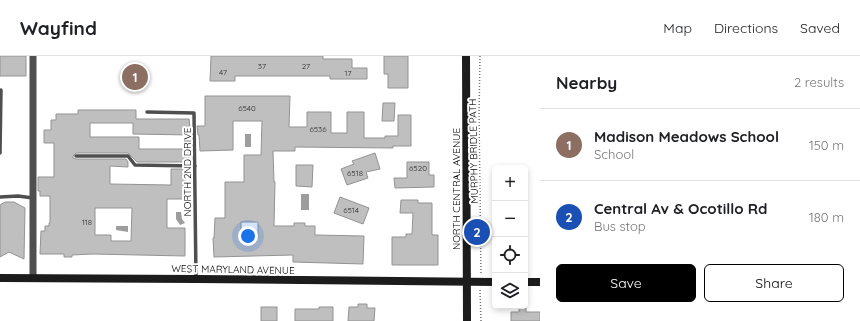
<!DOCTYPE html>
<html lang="en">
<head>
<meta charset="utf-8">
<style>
  :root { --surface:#fff; --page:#f6f6f6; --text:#202124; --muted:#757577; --line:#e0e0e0; --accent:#000 }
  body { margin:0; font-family:Quicksand,sans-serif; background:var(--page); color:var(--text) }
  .controls { position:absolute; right:12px; bottom:12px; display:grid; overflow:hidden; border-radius:6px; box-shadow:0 2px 6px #0003 }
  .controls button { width:36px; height:36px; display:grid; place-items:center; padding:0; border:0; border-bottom:1px solid var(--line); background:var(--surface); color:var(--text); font:20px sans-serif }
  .you { position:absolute; left:248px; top:180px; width:14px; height:14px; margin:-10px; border:3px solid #fff; border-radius:50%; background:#1a73e8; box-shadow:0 0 0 6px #1a73e833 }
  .badge { display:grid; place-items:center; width:26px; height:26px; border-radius:50%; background:var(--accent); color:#fff; font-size:13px; font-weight:700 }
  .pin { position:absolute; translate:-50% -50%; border:2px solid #fff; box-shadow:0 1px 4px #0006 }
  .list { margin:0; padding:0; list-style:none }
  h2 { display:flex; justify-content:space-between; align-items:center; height:52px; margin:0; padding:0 16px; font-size:17px }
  h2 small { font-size:13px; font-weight:400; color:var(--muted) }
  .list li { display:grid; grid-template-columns:26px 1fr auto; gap:12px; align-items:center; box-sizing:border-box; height:72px; padding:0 16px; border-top:1px solid var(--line) }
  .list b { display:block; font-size:15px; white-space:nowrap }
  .list p { margin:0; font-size:13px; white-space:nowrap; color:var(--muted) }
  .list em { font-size:13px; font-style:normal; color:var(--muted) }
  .actions { display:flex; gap:8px; padding:12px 16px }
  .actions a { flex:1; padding:9px 0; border:1px solid var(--accent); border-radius:6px; text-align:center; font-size:14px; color:var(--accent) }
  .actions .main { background:var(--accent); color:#fff }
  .icon { flex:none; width:22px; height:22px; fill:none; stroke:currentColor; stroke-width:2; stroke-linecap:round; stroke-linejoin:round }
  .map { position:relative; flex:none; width:540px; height:265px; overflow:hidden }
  header { display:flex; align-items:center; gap:24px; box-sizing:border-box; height:56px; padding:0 20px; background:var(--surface); border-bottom:1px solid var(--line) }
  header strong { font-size:19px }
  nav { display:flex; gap:22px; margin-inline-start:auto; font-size:14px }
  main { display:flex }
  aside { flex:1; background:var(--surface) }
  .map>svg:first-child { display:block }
  .water { fill:#9d9d9d }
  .building { fill:#bfbfbf; stroke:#939393; fill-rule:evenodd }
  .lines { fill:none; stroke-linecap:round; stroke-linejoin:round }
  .path { stroke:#717171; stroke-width:1.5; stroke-dasharray:1 2; stroke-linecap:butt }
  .lane { stroke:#4f4f4f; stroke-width:3.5 }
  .street { stroke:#4f4f4f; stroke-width:7 }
  .secondary { stroke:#1c1c1c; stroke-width:8 }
  .labels { text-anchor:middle; stroke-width:4; stroke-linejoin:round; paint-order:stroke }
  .number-label { font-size:8px; fill:#303030 }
  .street-label { font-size:10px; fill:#000; stroke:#fff }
</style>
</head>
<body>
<header>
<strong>Wayfind</strong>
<nav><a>Map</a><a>Directions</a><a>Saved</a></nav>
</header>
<main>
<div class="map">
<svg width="540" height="265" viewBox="0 0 540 265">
  <rect width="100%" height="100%" fill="#fff"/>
  <g class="water">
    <rect x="245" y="78" width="6" height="13"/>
    <rect x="301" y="138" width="8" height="16"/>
    <path d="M176 156H181L182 163 185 167 180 169 176 163Z"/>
    <path d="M116 170H128V176L116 174Z"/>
  </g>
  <g class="building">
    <rect x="0" y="0" width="26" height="20"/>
    <path d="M211 0H323V3H352V12H367V23H330V20H235V25H210Z"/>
    <path d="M384 0H408V32H388V18H384Z"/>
    <path d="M205 40H290L289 71H307V56H331V77H347V56H364V82H385V80H398V59H411V90H393V92L295 91V95H273L274 126H275L274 170H294V167H305V170H315V179L364 180 363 208 293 206V199L214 201 213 182H214L215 162H225V126H244V99H261L262 65H233V94L200 95 199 79H198L197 70H205ZM241 166H258V182L241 183Z"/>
    <path d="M383 47H395L394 65H382Z"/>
    <path d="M78 54H136V63H189L191 79 133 78V67H90V81H139V93H189V106H137L128 97H76L73 100V102L76 103H126L128 106V111L110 110V128L171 129V113H185V143H167V172H185V200L92 198 72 199V201H64V198H40L41 175H45V170H49V167H50V140H40V135H38V121H54V87H44V74H51V64H56V58H78ZM95 152H132L131 185H111V179H95Z"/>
    <path d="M375 97 380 113 366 116 368 122 347 129 341 113 354 108 352 105Z"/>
    <path d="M407 106H429V119H434V131L395 132 394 122H407Z"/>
    <path d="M296 109H313L312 131 296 130Z"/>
    <path d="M340 141 369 152 363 168 334 157Z"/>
    <path d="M401 144H418V147H432V179H438V209H392V181H406V178H412L413 157H400Z"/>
    <path d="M5 146H14L25 152 24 203 9 196 0 201V149Z"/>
    <path d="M358 248H367V252H375L374 265H348L349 251H358Z"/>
    <rect x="261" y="251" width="16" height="14"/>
    <path d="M319 251H333V265H295V253H319Z"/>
    <path d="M519 252H526V256H540V265H511V256H519Z"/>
  </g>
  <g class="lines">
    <g class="path">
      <path d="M480 0 479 58 481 218"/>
      <path d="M480 234 481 265"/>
    </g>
    <g class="lane">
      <path d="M147 56 194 57 196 223"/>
      <path d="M0 97 1 34"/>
      <path d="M76 100H128L135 109 195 110"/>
      <path d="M0 141 18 140 33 142"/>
    </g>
    <path class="street" d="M33 0V222"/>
    <g class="secondary">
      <path d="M466 0 467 265"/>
      <path d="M0 222 196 223 495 226"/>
      <path d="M525 226H540"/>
    </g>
  </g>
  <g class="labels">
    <g class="number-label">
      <text x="262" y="13">37</text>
      <text x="306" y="13">27</text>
      <text x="223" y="19">47</text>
      <text x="348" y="20">17</text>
      <text x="247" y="55">6540</text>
      <text x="318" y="76">6536</text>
      <text x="418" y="115">6520</text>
      <text x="355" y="120">6518</text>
      <text x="351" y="157">6514</text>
      <text x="87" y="169">118</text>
    </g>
    <g class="street-label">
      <text transform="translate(473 95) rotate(-91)" y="4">MURPHY BRIDLE PATH</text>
      <text transform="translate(187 116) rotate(-90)" y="4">NORTH 2ND DRIVE</text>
      <text transform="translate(456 133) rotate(-90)" y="4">NORTH CENTRAL AVENUE</text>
      <text transform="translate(233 213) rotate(1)" y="4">WEST MARYLAND AVENUE</text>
    </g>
  </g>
</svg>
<div class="controls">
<button>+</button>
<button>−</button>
<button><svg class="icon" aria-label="locate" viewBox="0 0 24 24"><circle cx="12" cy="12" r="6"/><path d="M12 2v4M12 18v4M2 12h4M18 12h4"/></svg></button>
<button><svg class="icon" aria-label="layers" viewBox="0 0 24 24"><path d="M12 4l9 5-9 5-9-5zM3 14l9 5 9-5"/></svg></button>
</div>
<div class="you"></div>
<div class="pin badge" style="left:135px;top:21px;background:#8d6e63">1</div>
<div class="pin badge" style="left:477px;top:176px;background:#1a4fb4">2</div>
</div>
<aside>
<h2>Nearby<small>2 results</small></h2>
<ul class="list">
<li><span class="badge" style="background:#8d6e63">1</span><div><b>Madison Meadows School</b><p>School</p></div><em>150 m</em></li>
<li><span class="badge" style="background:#1a4fb4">2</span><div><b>Central Av &amp; Ocotillo Rd</b><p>Bus stop</p></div><em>180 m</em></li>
</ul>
<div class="actions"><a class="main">Save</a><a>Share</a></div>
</aside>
</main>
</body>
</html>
